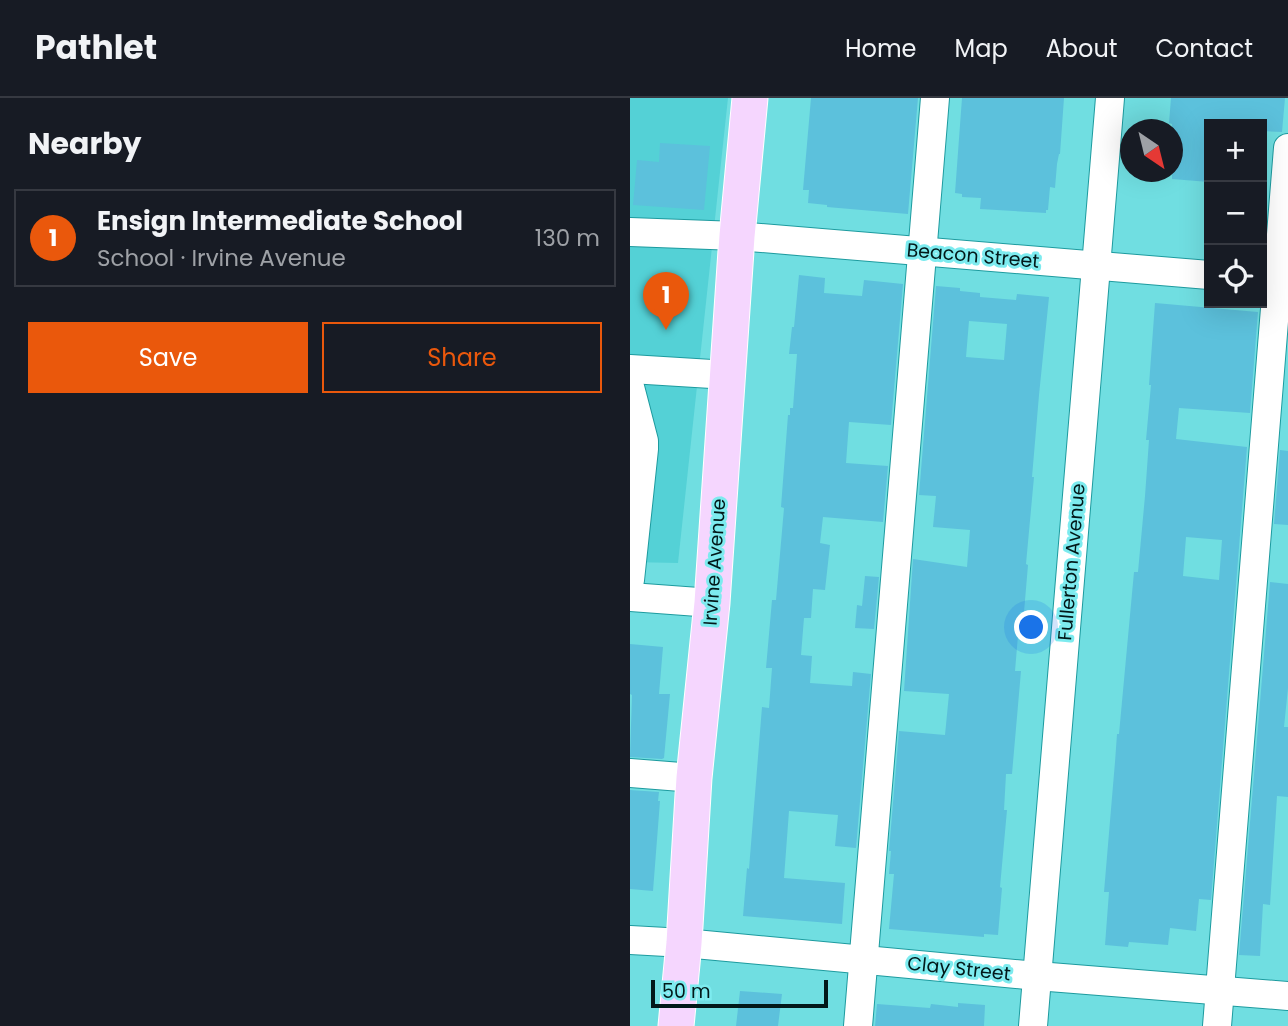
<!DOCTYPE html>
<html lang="en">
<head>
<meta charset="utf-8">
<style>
  :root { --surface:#171b24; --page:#20242c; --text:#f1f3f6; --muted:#9ea1a6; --line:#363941; --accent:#ea580c }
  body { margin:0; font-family:Poppins,sans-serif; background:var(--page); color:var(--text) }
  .controls { position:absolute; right:21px; top:21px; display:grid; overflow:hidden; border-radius:0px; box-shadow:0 7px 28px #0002 }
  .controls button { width:63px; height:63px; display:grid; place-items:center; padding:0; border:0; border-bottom:2px solid var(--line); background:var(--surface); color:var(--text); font:35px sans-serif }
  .compass { position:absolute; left:490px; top:21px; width:63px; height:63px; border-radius:50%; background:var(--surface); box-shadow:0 7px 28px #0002; rotate:145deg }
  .scale { position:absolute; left:21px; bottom:18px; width:177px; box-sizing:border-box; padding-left:7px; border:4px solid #021819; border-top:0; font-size:19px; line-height:24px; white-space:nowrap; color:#021819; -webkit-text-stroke:5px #7debef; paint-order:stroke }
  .you { position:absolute; left:402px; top:530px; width:24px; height:24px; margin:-18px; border:5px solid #fff; border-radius:50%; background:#1a73e8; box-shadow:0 0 0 10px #1a73e833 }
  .badge { display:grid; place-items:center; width:46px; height:46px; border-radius:50%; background:var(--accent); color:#fff; font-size:23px; font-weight:700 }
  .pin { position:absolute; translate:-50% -58px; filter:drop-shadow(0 2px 4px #0008) }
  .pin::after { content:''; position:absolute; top:37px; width:24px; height:21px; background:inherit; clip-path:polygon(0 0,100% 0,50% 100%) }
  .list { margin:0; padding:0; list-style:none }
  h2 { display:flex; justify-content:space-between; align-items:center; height:91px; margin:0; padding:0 28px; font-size:30px }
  h2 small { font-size:23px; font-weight:400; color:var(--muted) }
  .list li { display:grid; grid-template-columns:46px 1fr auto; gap:21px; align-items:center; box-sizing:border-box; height:98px; margin:0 14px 14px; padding:0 14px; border:2px solid var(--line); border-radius:0px }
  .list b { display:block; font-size:26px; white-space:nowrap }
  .list p { margin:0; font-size:23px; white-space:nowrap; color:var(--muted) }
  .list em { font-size:23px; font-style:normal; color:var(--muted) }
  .actions { display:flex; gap:14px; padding:21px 28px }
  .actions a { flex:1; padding:16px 0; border:2px solid var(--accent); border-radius:0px; text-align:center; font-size:24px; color:var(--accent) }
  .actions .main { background:var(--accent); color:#fff }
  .icon { flex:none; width:38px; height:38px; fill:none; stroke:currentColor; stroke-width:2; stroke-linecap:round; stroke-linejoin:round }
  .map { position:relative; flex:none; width:658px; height:928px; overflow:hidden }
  header { display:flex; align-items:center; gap:42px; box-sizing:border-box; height:98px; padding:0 35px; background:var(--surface); border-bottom:2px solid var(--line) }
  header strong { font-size:33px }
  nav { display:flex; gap:38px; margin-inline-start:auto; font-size:24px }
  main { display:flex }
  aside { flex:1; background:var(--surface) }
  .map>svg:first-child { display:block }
  .built { fill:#54d1d6 }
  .building { fill:#5cc1dc; fill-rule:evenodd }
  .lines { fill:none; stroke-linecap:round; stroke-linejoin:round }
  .minor-casing { stroke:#1d9b9f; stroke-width:30 }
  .major-casing { stroke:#fff; stroke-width:37 }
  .minor { stroke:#fff; stroke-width:28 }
  .major { stroke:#f5d6fe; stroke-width:35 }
  .labels { text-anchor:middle; stroke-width:6; stroke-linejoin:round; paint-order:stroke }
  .street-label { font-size:19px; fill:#021819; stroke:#7debef }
</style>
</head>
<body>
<header>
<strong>Pathlet</strong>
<nav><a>Home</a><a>Map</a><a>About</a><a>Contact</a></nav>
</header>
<main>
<aside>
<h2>Nearby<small></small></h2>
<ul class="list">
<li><span class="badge">1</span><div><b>Ensign Intermediate School</b><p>School · Irvine Avenue</p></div><em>130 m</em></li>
</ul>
<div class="actions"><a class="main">Save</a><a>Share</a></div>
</aside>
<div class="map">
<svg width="658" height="928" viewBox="0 0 658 928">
  <rect width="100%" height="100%" fill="#70dee1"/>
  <path class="built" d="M0 0H98L48 465 0 464Z"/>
  <g class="building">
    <path d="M181 0H288L278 116 197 109V107L178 105 179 92H173Z"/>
    <path d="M332 0H434L430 56H429L427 66 425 90 420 89 418 112H416V115L350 111 351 100 332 99V96L325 95Z"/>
    <path d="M541 0H655L652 34 632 33V26H579V84L542 81V26L539 25Z"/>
    <path d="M30 45 80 48 74 112 3 107 7 62 29 64Z"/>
    <path d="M169 177 195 180 194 195 232 198 234 182 273 186 261 327 219 324 216 365 258 368 253 424 193 419 190 445 200 447 195 492 183 491 181 520H174L171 557 182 558 180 585 222 588 223 574 241 576 226 750 205 748 208 717 159 713 154 780 215 785 212 826 113 818 117 770 119 771 132 609 139 610 142 570H136L142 502H146L154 410 151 409 158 317H160V310H163L167 256H159L162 229H164Z"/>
    <path d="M306 188 330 190V193L350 195V199L386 202 387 196 419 199 409 297 402 379H404L396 466 398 467 394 514H390L385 573H391L382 676H376L374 712H377L370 789 372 790 368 837 354 836V839L259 831 264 776H259L261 753H259L269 633 315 637 319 596 274 593 283 461 337 469 340 432 303 429 306 398 289 397ZM339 223 377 226 374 262 336 259Z"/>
    <path d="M525 205 628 214 620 315 549 310 546 341 617 349 581 802 569 801 566 833 540 830 538 847 499 844 498 849 475 847 479 794H474L485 664 487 636H489L504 474H508L515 398 519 342H516L521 287H519ZM556 439 592 442 589 482 553 478Z"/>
    <path d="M650 352 658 353V427L644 426Z"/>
    <path d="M235 478 249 479 244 531 225 530 227 507 232 508Z"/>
    <path d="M640 484 658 486V590L654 629H658V699L647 698 640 807 633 806 630 858 609 857Z"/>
    <path d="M0 546 33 549 29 596H40L34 660 32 661 0 659 2 597 0 596Z"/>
    <path d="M0 692 29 694 28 703H30L23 793 0 791Z"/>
    <path d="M110 893 152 896 148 928H106Z"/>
    <path d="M328 905 355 907 354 928H245L247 906 300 910 301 906 328 909Z"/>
  </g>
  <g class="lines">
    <defs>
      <g id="minor">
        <path d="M0 134 107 138 579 177"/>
        <path d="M0 271 98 277"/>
        <path d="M0 289 14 343V351L0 482"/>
        <path d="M0 499 82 505"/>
        <path d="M0 675 64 680"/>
        <path d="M0 842 54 845 407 878 658 898"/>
        <path d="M228 928 305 0"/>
        <path d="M403 928 480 0"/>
        <path d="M587 928 658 50"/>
      </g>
      <path id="major" d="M46 928 54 845 64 680 82 505 107 138 120 0"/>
    </defs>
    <use href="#minor" class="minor-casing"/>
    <use href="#major" class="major-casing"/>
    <use href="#minor" class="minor"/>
    <use href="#major" class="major"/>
  </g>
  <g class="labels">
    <g class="street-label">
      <text transform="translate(343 157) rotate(5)" y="7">Beacon Street</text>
      <text transform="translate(84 464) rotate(-86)" y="7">Irvine Avenue</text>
      <text transform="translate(441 464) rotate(-85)" y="7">Fullerton Avenue</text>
      <text transform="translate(329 870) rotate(6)" y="7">Clay Street</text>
    </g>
  </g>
</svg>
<div class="controls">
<button>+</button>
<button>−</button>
<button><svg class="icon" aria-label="locate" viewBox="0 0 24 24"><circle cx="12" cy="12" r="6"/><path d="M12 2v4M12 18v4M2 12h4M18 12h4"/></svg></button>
</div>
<svg class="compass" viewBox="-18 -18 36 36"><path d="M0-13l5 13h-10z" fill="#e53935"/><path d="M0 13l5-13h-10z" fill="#9ea1a6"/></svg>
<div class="scale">50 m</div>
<div class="you"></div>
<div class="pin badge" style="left:36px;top:232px">1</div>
</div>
</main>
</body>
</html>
